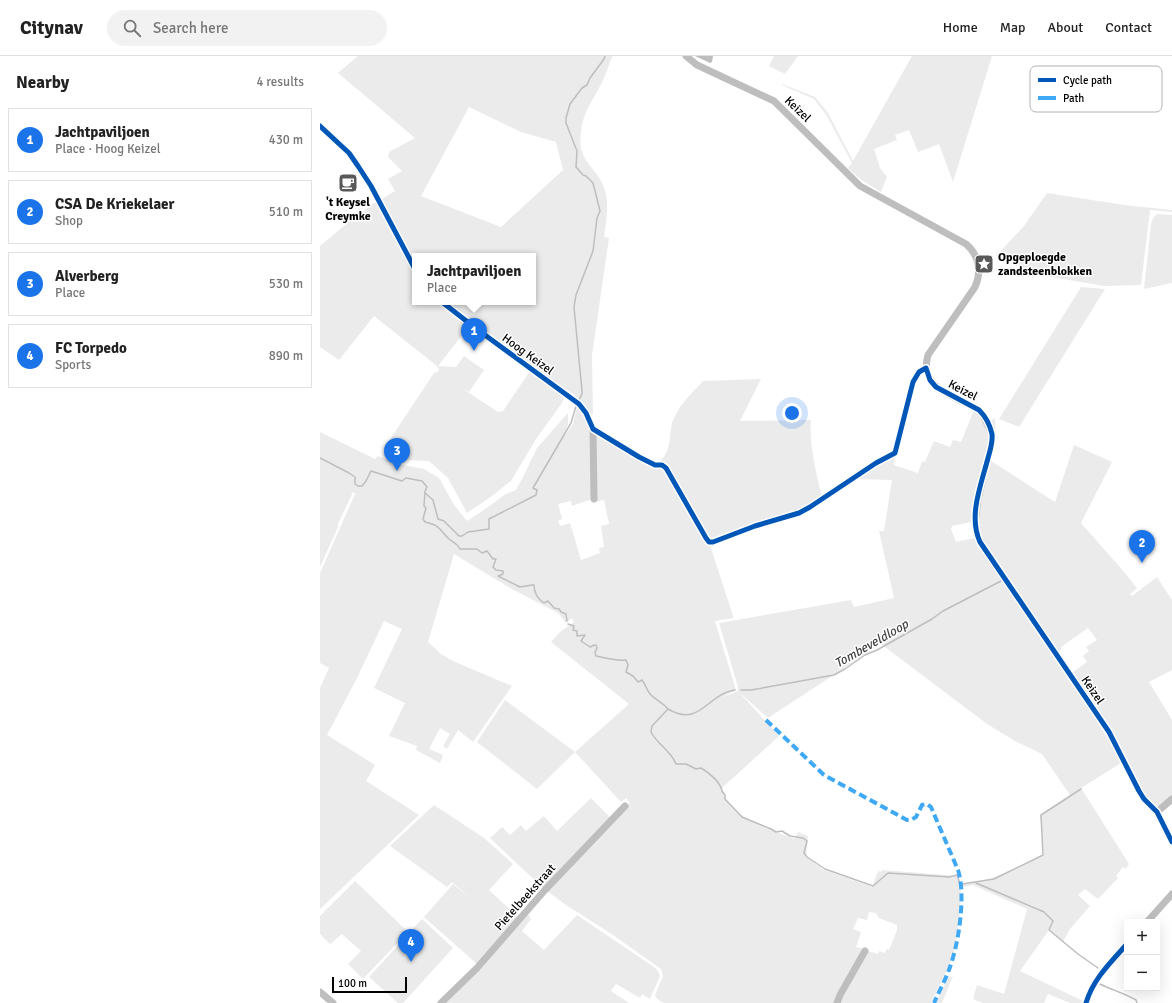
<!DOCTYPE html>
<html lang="en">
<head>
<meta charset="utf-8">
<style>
  :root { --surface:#fff; --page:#f2f2f2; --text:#222; --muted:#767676; --line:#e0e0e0; --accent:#1a73e8 }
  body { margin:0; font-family:Signika,sans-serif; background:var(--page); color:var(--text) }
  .controls { position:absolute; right:12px; bottom:12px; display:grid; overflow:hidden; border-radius:0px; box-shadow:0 4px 16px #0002 }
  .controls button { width:36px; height:36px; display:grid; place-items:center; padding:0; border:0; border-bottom:1px solid var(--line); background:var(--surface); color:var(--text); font:20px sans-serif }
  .scale { position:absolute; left:12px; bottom:10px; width:75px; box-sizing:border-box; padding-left:4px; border:2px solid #000; border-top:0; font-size:11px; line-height:14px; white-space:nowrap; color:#000; -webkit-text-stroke:3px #fff; paint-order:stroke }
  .you { position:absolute; left:472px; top:357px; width:14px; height:14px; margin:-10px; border:3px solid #fff; border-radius:50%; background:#1a73e8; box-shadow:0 0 0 6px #1a73e833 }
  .badge { display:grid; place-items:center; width:26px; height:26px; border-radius:50%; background:var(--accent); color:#fff; font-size:13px; font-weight:700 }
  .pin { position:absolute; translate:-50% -33px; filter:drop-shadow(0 1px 2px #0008) }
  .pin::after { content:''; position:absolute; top:21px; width:14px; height:12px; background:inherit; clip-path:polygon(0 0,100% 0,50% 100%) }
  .popup { position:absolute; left:92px; top:197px; width:124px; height:52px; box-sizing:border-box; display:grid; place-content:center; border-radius:0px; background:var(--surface); filter:drop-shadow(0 1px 3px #0005); font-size:13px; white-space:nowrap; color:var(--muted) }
  .popup b { font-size:15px; color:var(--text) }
  .popup::after { content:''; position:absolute; left:50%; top:100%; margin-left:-8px; border:8px solid transparent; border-top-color:var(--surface) }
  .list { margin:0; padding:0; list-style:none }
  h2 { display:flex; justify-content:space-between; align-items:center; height:52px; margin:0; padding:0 16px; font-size:17px }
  h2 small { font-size:13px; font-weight:400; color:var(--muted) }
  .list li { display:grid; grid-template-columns:26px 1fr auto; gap:12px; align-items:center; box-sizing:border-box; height:64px; margin:0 8px 8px; padding:0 8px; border:1px solid var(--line); border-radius:0px }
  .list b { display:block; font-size:15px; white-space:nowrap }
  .list p { margin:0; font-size:13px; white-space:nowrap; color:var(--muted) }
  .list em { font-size:13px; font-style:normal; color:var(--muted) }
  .icon { flex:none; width:22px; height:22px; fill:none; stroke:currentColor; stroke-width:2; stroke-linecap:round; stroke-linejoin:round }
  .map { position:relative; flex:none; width:852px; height:947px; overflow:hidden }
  header { display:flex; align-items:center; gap:24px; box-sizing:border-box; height:56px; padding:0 20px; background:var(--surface); border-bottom:1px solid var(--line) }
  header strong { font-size:19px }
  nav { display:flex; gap:22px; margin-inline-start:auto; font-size:14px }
  .search { width:280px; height:36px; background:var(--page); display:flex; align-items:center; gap:10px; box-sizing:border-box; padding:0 14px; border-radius:22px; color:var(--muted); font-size:15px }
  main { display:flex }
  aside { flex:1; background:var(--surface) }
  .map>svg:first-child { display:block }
  .green { fill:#ebebeb; fill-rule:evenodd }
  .water { fill:#bebebe }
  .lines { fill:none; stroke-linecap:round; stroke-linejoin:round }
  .stream { stroke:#bebebe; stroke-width:1.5 }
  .minor { stroke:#bebebe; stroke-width:7 }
  .quiet { stroke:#3fa9f5; stroke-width:4; stroke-dasharray:8 4; stroke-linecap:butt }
  .cycleway-casing { stroke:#fff; stroke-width:8 }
  .cycleway { stroke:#0057b8; stroke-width:5 }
  .labels { text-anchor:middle; stroke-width:3; stroke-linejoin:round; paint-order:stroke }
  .street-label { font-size:12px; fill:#000; stroke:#fff }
  .poi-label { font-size:12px; font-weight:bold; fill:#000; stroke:#fff }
  .water-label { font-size:13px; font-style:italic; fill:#434343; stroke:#fff }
  .key { fill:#fff; stroke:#b2b2b2; stroke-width:1 }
  .key-label { font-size:11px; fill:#000 }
</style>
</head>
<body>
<header>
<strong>Citynav</strong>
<div class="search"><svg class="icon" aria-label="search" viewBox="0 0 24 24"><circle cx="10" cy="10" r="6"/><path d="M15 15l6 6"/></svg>Search here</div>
<nav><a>Home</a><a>Map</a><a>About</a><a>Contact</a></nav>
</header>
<main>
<aside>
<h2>Nearby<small>4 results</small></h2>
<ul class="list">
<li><span class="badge">1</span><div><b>Jachtpaviljoen</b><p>Place · Hoog Keizel</p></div><em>430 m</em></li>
<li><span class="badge">2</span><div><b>CSA De Kriekelaer</b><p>Shop</p></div><em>510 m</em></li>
<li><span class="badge">3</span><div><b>Alverberg</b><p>Place</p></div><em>530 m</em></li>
<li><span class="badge">4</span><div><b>FC Torpedo</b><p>Sports</p></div><em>890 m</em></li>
</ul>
</aside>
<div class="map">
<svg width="852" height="947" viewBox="0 0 852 947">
  <rect width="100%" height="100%" fill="#fff"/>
  <g class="green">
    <path d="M38 0H293L292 1C288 11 285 22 279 32 271 47 262 59 261 77 260 83 260 90 262 96 265 107 280 118 284 132 290 147 286 165 284 181L289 182 272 299 273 358 270 359C265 347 257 340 247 334L242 347 216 383 191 425 172 440 147 457 128 422 109 405 83 404 63 394 114 317 119 315 117 310 54 260 19 304 0 291V190L31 164 57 145 95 217V246H119L149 270 118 310 136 311 144 300 164 314 149 336 140 331 178 356 183 355 210 315 126 246H213V200H95V207L77 174 62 143 75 135 68 123 82 115 68 101 69 96 95 82 18 17ZM149 51 201 76 236 86 243 114 181 171 101 140Z"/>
    <path d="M454 0H478L465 18 449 10Z"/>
    <path d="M592 0H672L633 126 619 88 598 96 589 74 575 79 577 84 554 93 560 112 567 121 561 136 540 123 528 112 532 107 507 60 494 43 462 29V28L495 41 508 57 533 105Z"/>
    <path d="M727 137 804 149 852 154V156L830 154 821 229 784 230 731 221 717 218 676 200 704 170Z"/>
    <path d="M837 158 852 159V227L824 233 831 168 833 162Z"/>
    <path d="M761 231 785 233 699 371 679 363Z"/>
    <path d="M441 323 420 365 491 364C489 389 496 416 502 441L484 453 395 483 389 484 348 413 350 409 348 410 339 407C344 401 348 395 349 388 351 379 350 368 355 360 361 347 373 336 383 325Z"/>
    <path d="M257 350 260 351 272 378V443L252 450 251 445 238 448 242 463 238 465 240 470 250 467 261 504 280 497 279 492 284 491 281 470 289 468 284 444 275 446 276 379V378L278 377 322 405 344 413 346 415 390 489 413 560V562L395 565 416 634 401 642 418 635 459 680 402 732C403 735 404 740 406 743 419 765 453 775 475 783L478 776 488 780 486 801 504 814 552 831 558 815 561 816 562 814 639 820C643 836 638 884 633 899 627 916 618 931 611 947H520L547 895 558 898 559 895 565 897 567 893 569 894 577 874V869L559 862 556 857 549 856 547 864 538 862 533 873 541 876 536 891 544 893 516 947H344L337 943 335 939 343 920 341 913 293 879 246 849 227 835 310 747 306 742 301 746 255 696 217 733 157 686 185 644 255 696 309 648 231 586 240 576 254 566 252 562 246 567 238 557 190 532 134 498 108 586 121 598 133 605 192 630 153 686 138 674 127 693 123 690 130 678 120 672 109 693 123 699 120 707 96 694 97 690 69 680 85 647 54 632 82 573 64 565 37 622 7 679 55 709 46 725 99 759 0 853V632L9 612 0 607V517L35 438 33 436 17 470 19 469 0 511V376L53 402 55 403 58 400 78 408 104 413 119 422 134 449 147 465 171 449 184 439 196 434 204 419 217 392 248 357V368L244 381 253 368Z"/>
    <path d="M654 354 662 360 668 374 669 380 668 388 652 457 651 466 632 470 631 473 636 486 654 482 667 502 664 488 661 481 657 466 663 436 671 405 670 404 671 365 675 362 676 383 671 405 735 446 754 389 792 406 761 467 805 517 817 532 810 538 812 540 837 521 852 544V614L829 626 852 664V740L840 750 837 751C819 738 809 706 799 687 789 669 778 652 766 635L760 638 795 694 801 707 761 732 809 808 806 813 803 811 796 820 798 822 778 843 765 833 758 839 770 850 750 873 743 886 729 874 700 915 763 945 762 947H750L728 938 724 947H663L653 943 657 929 684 938 707 853 653 829 643 831V828L668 824 724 799 720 759 750 739 722 698 695 685 667 668 561 588 448 662 418 635V631L399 567 531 544 534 551 574 542 559 475H564L572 424 536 423 558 408 575 399 574 409 598 417 602 405 605 406 614 385 630 391 633 384 641 386ZM768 572 777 584 766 591 769 595 763 600 767 606 753 616 739 595 742 593 741 591Z"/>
    <path d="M271 742 291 762 224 833 170 782 182 771 190 779 201 769 206 775 224 760 237 775Z"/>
    <path d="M114 749 164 782 193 808 169 834 198 861 157 908 104 861 133 828 153 844 132 826 127 831 70 790Z"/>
    <path d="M35 825 88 876 43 923 28 908 41 895 22 878 10 888 0 878V860Z"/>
    <path d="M207 857 211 863 202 875 224 894 257 859 334 911 338 915 340 920 330 943 322 938 320 942 296 928 291 935 309 947H124Z"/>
    <path d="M102 863 133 892 83 947H78L49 921Z"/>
    <path d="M633 920 622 947H616L628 922Z"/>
  </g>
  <path class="water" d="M375 0H393L392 6 390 7Z"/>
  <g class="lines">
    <g class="stream">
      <path d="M259 344 262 338V335L254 251 256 239 273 195 277 162 280 155 273 127 266 120 263 119 256 111 257 95 246 67V62L250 48 262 32 267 29 270 22 284 3 285 0"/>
      <path d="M0 402 29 417 35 421V428L38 430H42L46 425 51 415 82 425 86 422 102 425 107 431 105 435 104 450 106 452 103 463 105 466C121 470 118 472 128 482 133 487 136 486 140 493H157L162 497 167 495 173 503H176L173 511 176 514 183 515V518L178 520 200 531 212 529H214C214 537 218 543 224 547L228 545 234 552 239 553 241 556 246 558 247 565"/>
      <path d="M105 437 113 444 118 463 124 465 139 480H142L148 476 169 473V463L216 439 217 434 213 432 251 367 256 350"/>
      <path d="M248 568 254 570 253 574 257 575V580L265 579 261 585 270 591 274 589H276L277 592 275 596 276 600C285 602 296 605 306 604L308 609 306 616 313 620 318 626 322 624C326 629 326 633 330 638 336 644 343 647 348 653L332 670 331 676C337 688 351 695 356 708H366L376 713 381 712C389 717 400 725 402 735L405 739V743L422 761 451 773 456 776 462 775 470 780 483 782 487 785 484 797 487 801 505 813 553 830 568 817 629 821 637 819 640 828"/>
      <path d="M421 634H431L514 619 525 613 545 599 557 594 612 563 623 555 681 525"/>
      <path d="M348 653C380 672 387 638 415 634"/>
      <path d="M656 827 724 856 733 865 729 874 758 898 778 912"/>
      <path d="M642 828 674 823 723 799 721 759 761 733"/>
      <path d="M780 928C792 934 804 937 816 944L817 947"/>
    </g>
    <g class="minor">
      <path d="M366 0 377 9 454 45 540 130 646 188C659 199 662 216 655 231L608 299C598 333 637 341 659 354L663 359 672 378V385L658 443 655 467 657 479 665 494 789 676 819 735 824 743 837 756 852 786"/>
      <path d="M0 70 29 97 38 110 51 130 95 213"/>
      <path d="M122 246 154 271 259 348 266 357 273 373 274 443"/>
      <path d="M386 482 389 486H393L435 470 479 457 490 451 556 407 575 397 593 326 599 316 606 312"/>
      <path d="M837 756 852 743"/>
      <path d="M827 866 852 838"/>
      <path d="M0 936 13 947"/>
      <path d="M121 947 157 912 224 835 305 750"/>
      <path d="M517 947 520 939 545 895"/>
      <path d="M766 947C773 923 791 906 807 888"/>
    </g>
    <path class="quiet" d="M446 664 504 719 587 764H591L596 761 602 749 607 748 611 751 638 814C646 839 639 886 630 911 626 923 619 935 614 947"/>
    <defs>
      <g id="cycleway">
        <path d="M0 70 29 97 38 110 51 130 95 213"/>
        <path d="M122 246 154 271 259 348 266 357 273 373 319 401 335 409H342L346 412 386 482 389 486H393L435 470 479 457 490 451 556 407 575 397 593 326 599 316 606 312 610 324 616 331 659 354C665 360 670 369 672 378 673 386 670 395 668 402 661 429 648 460 660 486L789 676 819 735 824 743 837 756 852 786"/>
        <path d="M766 947C773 923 791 906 807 888"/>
      </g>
    </defs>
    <use href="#cycleway" class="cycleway-casing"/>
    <use href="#cycleway" class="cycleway"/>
  </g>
  <defs>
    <symbol id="cafe-square" viewBox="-11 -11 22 22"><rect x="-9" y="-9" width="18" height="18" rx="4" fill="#595959" stroke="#fff"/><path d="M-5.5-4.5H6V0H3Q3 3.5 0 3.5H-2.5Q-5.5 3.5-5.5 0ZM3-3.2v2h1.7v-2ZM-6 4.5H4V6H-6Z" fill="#fff"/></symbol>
    <symbol id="sight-square" viewBox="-11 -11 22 22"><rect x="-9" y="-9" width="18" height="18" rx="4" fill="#595959" stroke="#fff"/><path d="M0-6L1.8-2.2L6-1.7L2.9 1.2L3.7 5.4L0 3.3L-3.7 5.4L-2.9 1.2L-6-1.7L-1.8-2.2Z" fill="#fff"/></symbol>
  </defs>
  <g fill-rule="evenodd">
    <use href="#cafe-square" x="17" y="116" width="22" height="22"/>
    <use href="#sight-square" x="653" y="197" width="22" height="22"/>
  </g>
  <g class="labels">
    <g class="street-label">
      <text transform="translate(478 53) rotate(44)" y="4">Keizel</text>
      <text transform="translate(208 298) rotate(36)" y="4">Hoog Keizel</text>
      <text transform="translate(643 334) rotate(27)" y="4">Keizel</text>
      <text transform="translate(773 634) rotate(56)" y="4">Keizel</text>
      <text transform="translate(205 841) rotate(-48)" y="4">Pietelbeekstraat</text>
    </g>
    <g class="poi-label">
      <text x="28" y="150">'t Keysel<tspan x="28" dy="14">Creymke</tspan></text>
      <text x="678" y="205" text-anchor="start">Opgeploegde<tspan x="678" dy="14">zandsteenblokken</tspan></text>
    </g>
    <g class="water-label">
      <text transform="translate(551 587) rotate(-30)" y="5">Tombeveldloop</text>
    </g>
  </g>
  <rect x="710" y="10" width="132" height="46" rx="6" class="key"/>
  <rect x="718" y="22" width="18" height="4" fill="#0057b8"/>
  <rect x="718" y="40" width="18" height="4" fill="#3fa9f5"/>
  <g class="key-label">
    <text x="743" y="28">Cycle path</text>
    <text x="743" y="46">Path</text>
  </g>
</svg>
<div class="controls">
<button>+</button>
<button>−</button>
</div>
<div class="scale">100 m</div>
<div class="you"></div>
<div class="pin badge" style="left:154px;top:295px">1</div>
<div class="popup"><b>Jachtpaviljoen</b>Place</div>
<div class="pin badge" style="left:822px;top:507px">2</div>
<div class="pin badge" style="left:77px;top:415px">3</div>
<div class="pin badge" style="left:91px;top:906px">4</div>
</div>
</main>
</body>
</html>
